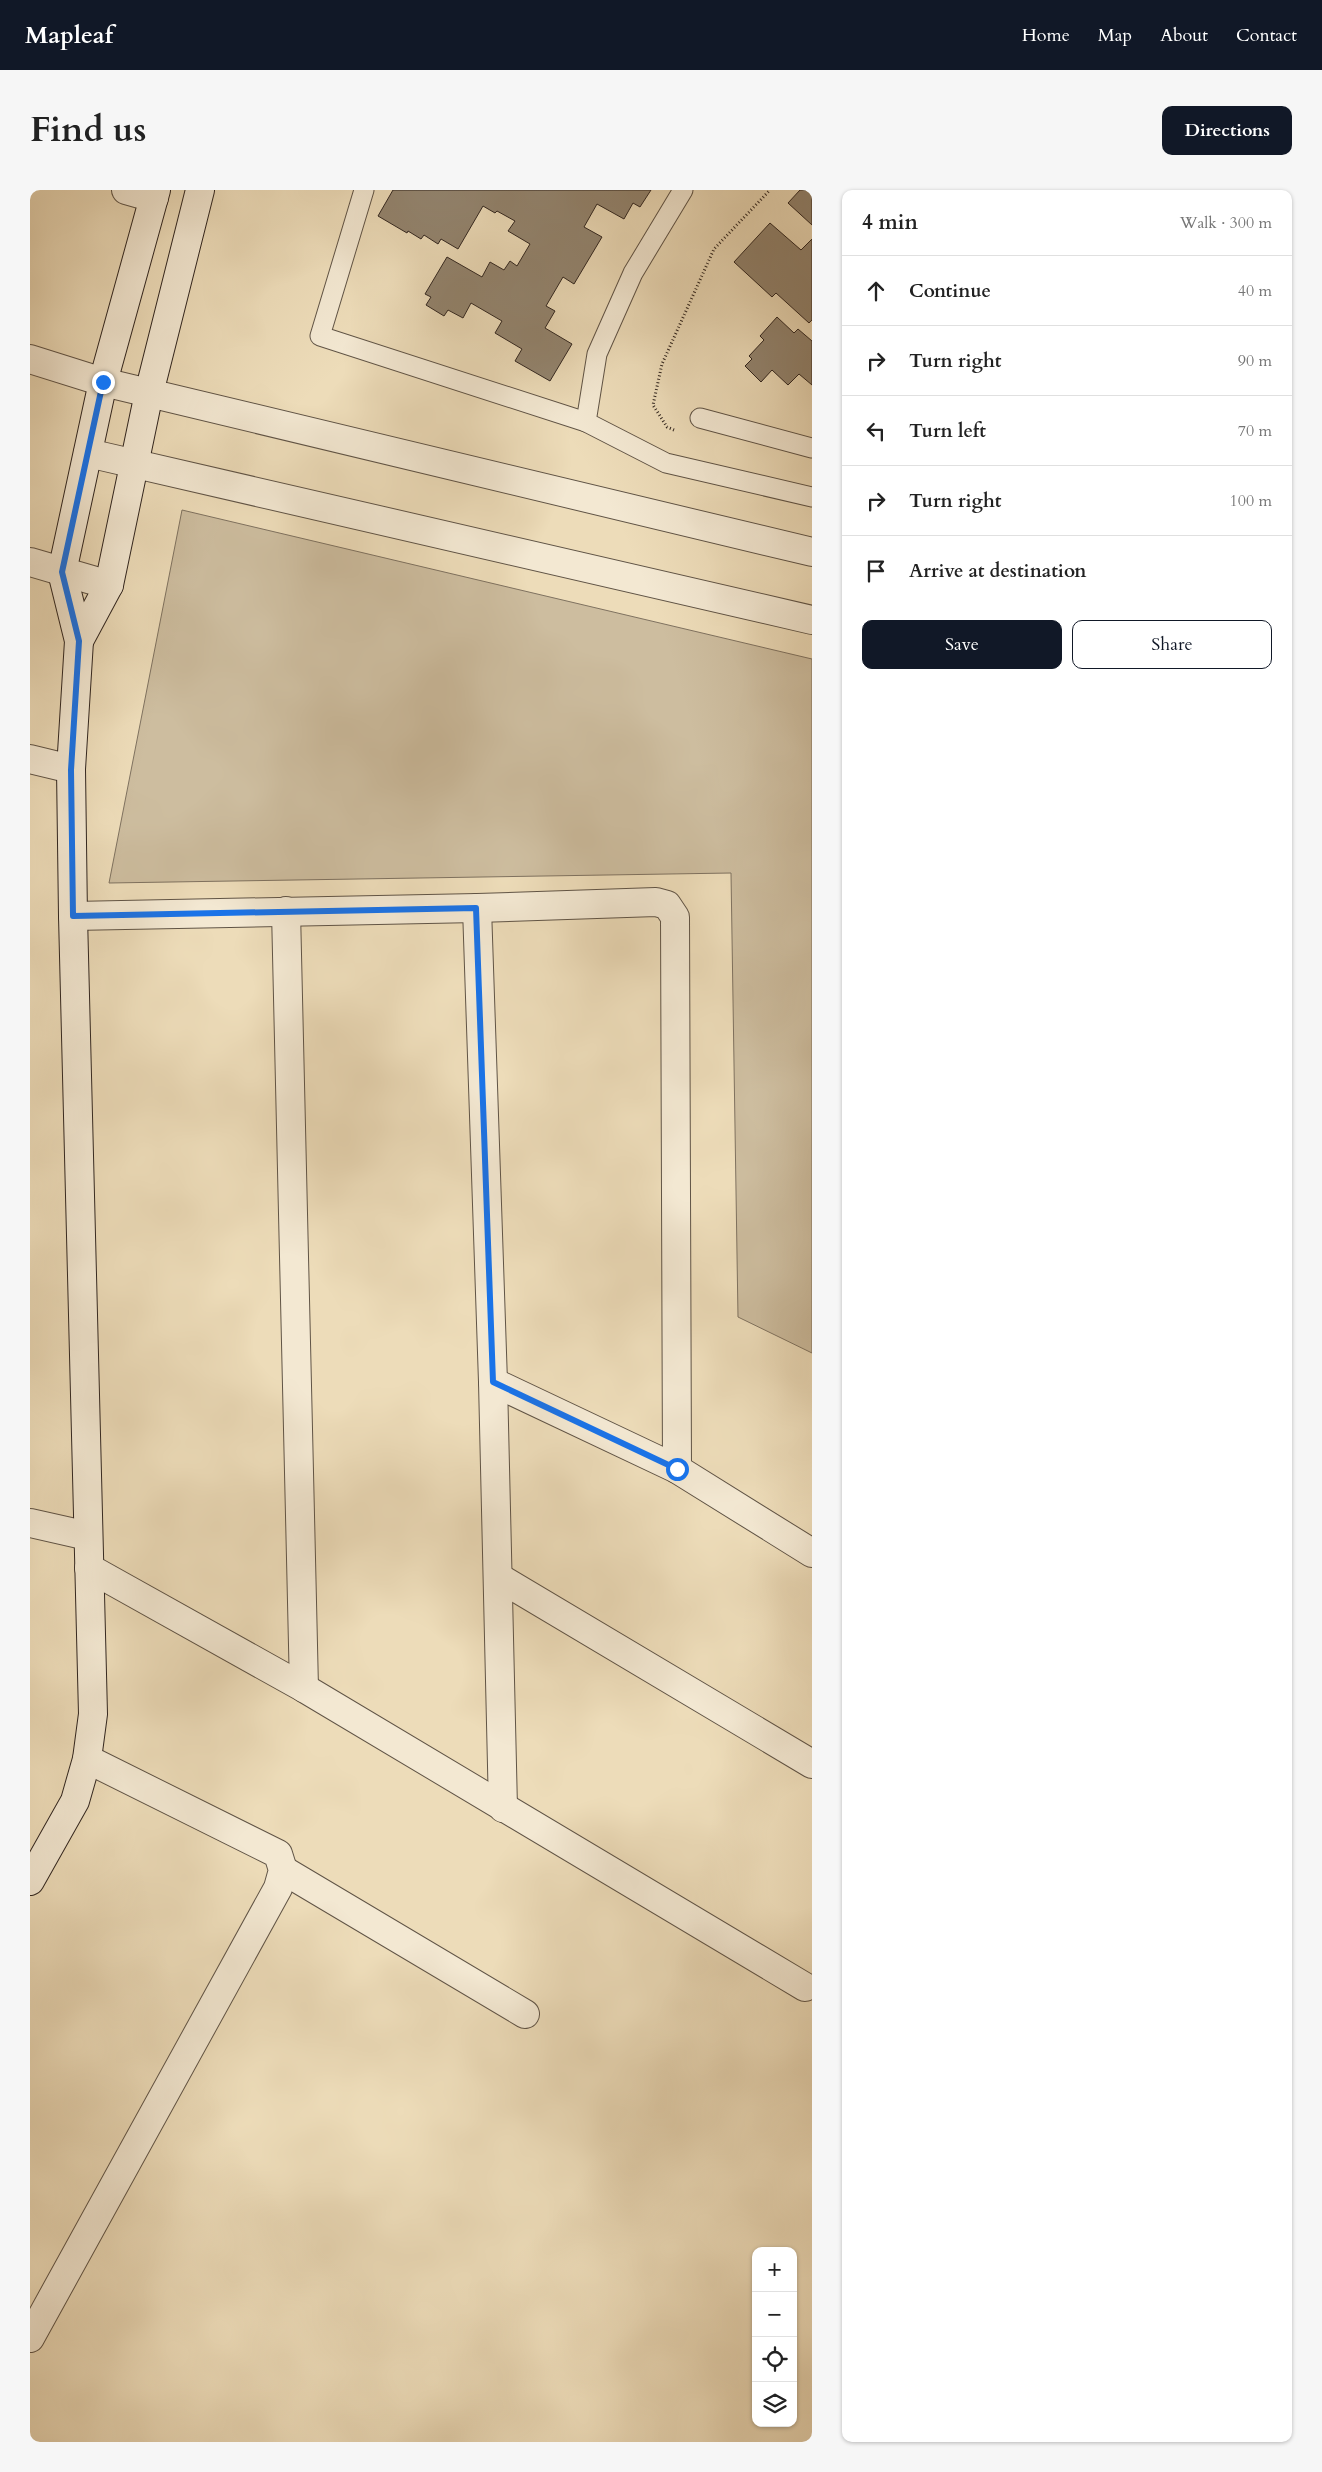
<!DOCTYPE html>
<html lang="en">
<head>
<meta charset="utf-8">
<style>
  :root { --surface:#fff; --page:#f6f6f6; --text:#222; --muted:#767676; --line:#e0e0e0; --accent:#111827 }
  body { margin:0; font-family:Cardo,serif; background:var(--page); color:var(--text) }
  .controls { position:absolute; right:15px; bottom:15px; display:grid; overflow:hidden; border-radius:10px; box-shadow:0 1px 4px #0004 }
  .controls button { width:45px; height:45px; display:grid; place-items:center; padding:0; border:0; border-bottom:1px solid var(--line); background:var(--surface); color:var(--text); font:25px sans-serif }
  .stop { position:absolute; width:15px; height:15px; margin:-11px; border:4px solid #1a73e8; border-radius:50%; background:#fff }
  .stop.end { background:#1a73e8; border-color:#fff; box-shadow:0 1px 5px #0008 }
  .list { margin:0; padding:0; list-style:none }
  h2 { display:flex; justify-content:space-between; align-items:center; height:65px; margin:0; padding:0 20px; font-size:21px }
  h2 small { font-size:16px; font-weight:400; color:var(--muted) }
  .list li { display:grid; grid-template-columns:32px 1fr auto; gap:15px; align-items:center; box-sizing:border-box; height:70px; padding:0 20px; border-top:1px solid var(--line) }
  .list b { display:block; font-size:19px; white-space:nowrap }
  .list em { font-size:16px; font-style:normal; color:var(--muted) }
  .actions { display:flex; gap:10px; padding:15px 20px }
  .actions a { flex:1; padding:11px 0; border:1px solid var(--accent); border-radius:10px; text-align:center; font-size:18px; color:var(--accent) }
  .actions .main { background:var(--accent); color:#fff }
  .icon { flex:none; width:28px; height:28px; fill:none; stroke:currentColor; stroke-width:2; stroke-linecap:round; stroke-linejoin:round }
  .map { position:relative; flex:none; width:782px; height:2252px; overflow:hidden; border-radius:10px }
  header { display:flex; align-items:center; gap:30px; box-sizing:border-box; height:70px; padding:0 25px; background:var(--accent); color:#fff }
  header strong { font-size:24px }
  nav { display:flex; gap:28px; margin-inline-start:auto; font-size:18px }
  .intro { display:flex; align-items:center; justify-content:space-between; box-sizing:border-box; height:120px; padding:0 30px }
  h1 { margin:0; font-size:35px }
  .button { padding:12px 22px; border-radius:10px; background:var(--accent); color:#fff; font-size:18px; font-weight:700 }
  main { display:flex; gap:30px; padding:0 30px }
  aside { flex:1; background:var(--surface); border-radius:10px; box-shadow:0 1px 4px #0004 }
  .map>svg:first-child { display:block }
  .green { fill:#cdbd9f; stroke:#7f7260 }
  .building { fill:#938570; stroke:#312620 }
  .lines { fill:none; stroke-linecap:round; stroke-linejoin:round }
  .lane-casing { stroke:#605446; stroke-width:21 }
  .street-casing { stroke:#605446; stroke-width:30 }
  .secondary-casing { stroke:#312620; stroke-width:30 }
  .path { stroke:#312620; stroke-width:3; stroke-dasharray:1 2.5; stroke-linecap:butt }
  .lane { stroke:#f3e8d2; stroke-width:19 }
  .street { stroke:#f3e8d2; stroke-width:28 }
  .secondary { stroke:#f3e8d2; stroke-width:28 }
  .route { stroke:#1a73e8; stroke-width:6 }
</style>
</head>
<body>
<header>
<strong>Mapleaf</strong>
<nav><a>Home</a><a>Map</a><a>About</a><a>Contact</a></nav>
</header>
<div class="intro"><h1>Find us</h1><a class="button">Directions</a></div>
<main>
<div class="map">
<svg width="782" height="2252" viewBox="0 0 782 2252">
  <rect width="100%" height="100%" fill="#eddcb9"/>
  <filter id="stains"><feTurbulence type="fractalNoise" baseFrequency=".004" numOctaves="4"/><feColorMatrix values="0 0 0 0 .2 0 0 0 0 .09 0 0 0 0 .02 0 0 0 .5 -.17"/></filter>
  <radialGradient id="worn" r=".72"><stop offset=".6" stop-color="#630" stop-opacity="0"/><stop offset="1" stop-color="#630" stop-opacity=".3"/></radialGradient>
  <path class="green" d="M152 320 782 469V1163L708 1127 701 683 79 693Z"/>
  <g class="building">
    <path d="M363 0H621L610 17 603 13 594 29 567 14 554 37 572 47 544 94 533 87 516 116 525 121 515 138 542 154 520 191 485 171 492 159 465 143 472 131 441 113 433 128 418 120 414 126 396 115 401 107 395 104 417 67 452 87 460 72 474 80 480 71 487 76 500 54 478 41 485 31 467 21 465 23 453 16 428 59 411 49 408 54 394 45 391 49 378 41 377 43 348 26Z"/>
    <path d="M770 0H782V35L758 13Z"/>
    <path d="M740 33 771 60 782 49V130L779 133 746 103 742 107 704 72Z"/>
    <path d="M747 127 764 143 768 139 782 151V195L769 184 758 195 742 180 731 192 715 176 722 169 719 166 734 150 730 146Z"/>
  </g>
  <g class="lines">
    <defs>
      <g id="lane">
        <path d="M334 0 290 146 556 232"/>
        <path d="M653 0 603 83 567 164 556 232 636 273 782 307"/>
        <path d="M670 228 782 258"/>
      </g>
      <g id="street">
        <path d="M96 0 124 8"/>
        <path d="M0 169 73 192 782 362"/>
        <path d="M58 263 782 430"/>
        <path d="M0 372 79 395"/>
        <path d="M0 569 41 579"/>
        <path d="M447 718 463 1192 473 1618"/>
        <path d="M256 721 274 1498"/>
        <path d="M43 726 447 718 626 712 637 715 645 727 647 1279"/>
        <path d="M463 1192 647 1279 782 1363"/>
        <path d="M0 1333 58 1346"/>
        <path d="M59 1378 274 1498 775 1797"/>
        <path d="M468 1387 782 1574"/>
        <path d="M253 1680 495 1824"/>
        <path d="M0 2148 248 1698 253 1680 248 1664 57 1569"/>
      </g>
      <g id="secondary">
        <path d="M49 451 79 395 119 203 170 0"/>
        <path d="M0 1691 45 1611 57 1569 63 1524 43 726 41 579 49 451 32 382 73 192 126 0"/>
      </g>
    </defs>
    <use href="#lane" class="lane-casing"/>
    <use href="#street" class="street-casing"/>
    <use href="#secondary" class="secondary-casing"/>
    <path class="path" d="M644 240 637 237 623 215 632 174 684 59 740 0"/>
    <use href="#lane" class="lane"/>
    <use href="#street" class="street"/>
    <use href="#secondary" class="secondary"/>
  </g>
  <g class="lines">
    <path class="route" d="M73 192 32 382 49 451 41 580 43 726 446 718 463 1192 647 1279"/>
  </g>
  <rect width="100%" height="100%" filter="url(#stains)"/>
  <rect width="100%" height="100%" fill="url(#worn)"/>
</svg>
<div class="controls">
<button>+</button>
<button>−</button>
<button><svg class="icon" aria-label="locate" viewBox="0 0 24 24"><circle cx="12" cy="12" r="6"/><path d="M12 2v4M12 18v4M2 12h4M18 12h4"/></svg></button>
<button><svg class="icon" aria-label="layers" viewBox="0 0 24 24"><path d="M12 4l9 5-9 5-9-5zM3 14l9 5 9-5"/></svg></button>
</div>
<div class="stop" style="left:647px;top:1279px"></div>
<div class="stop end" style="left:73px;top:192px"></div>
</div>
<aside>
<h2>4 min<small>Walk · 300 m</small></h2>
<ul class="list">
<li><svg class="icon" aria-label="ahead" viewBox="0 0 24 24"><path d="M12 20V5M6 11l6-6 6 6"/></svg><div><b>Continue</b></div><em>40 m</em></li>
<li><svg class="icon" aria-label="right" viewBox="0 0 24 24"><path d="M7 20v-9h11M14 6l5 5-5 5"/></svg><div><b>Turn right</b></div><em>90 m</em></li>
<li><svg class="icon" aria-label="left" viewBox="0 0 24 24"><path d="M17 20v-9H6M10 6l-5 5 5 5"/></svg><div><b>Turn left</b></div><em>70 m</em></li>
<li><svg class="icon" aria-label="right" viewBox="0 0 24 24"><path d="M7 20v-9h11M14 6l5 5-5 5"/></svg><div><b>Turn right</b></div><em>100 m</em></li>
<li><svg class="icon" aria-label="arrive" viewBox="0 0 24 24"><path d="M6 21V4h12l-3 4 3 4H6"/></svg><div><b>Arrive at destination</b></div></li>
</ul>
<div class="actions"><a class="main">Save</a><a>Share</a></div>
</aside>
</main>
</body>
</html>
